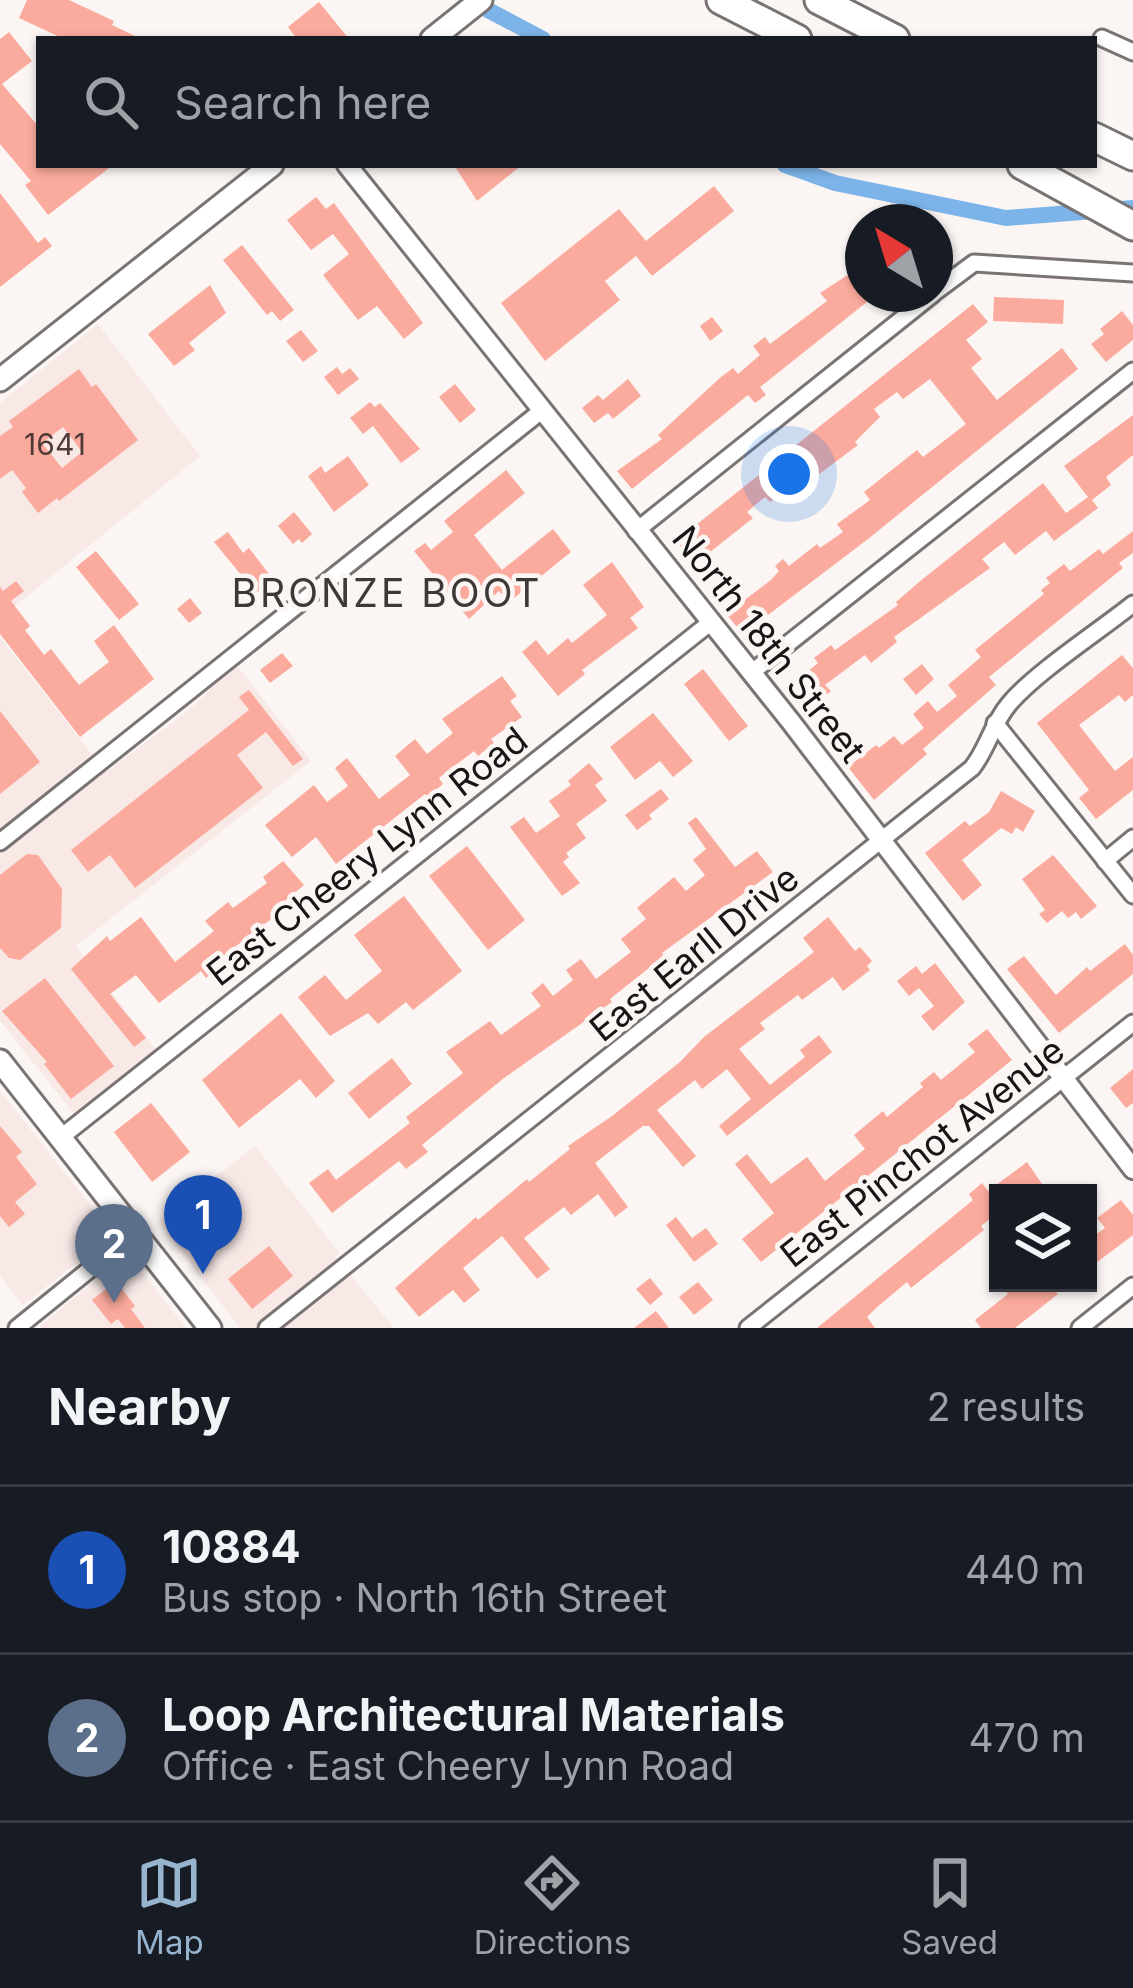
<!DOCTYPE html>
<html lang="en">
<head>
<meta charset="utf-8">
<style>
  :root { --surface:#171b24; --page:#20242c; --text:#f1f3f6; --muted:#9ea1a6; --line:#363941; --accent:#97b4ce }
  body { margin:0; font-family:Inter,sans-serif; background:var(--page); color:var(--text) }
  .controls { position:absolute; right:36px; bottom:36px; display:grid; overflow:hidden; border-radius:0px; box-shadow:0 3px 9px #0004 }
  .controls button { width:108px; height:108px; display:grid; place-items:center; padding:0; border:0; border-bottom:3px solid var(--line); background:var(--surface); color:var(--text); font:60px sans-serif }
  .compass { position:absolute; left:845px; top:204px; width:108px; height:108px; border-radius:50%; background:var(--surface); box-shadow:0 3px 9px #0004; rotate:322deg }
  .you { position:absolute; left:789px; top:474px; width:42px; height:42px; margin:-30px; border:9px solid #fff; border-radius:50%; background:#1a73e8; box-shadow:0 0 0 18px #1a73e833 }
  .badge { display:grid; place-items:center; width:78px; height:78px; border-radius:50%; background:var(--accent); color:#fff; font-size:39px; font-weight:700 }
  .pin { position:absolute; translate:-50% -99px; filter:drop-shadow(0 3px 6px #0008) }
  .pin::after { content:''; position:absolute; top:63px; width:42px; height:36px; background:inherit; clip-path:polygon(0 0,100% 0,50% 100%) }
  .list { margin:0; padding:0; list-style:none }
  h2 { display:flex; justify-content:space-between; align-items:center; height:156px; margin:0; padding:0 48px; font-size:51px }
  h2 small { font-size:39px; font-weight:400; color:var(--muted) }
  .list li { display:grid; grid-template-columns:78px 1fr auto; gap:36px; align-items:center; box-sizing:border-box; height:168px; padding:0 48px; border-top:3px solid var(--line) }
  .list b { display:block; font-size:45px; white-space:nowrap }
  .list p { margin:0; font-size:39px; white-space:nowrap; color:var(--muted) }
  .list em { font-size:39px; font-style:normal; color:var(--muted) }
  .icon { flex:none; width:66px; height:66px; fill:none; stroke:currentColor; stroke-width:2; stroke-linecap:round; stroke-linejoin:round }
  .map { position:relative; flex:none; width:1133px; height:1328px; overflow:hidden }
  .search { position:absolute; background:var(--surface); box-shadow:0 3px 9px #0004; left:36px; right:36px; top:36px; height:132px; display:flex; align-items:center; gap:30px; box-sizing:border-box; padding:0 42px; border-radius:0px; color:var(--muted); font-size:45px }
  .sheet { height:492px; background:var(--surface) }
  nav { display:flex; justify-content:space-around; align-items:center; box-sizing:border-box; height:168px; border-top:3px solid var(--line); background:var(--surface); font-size:33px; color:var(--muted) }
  nav a { display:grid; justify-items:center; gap:6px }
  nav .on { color:var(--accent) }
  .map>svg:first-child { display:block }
  .built { fill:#f8e9e7 }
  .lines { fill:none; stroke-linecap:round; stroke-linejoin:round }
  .canal { stroke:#7cb4e9; stroke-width:16 }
  .building { fill:#fbab9d; fill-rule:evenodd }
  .minor-casing { stroke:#797473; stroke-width:21 }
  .tertiary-casing { stroke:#797473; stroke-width:24 }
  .secondary-casing { stroke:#797473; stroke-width:27 }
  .motorway-casing { stroke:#797473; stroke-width:33 }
  .minor { stroke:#fff; stroke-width:15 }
  .tertiary { stroke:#fff; stroke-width:18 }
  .secondary { stroke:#fff; stroke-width:21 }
  .motorway { stroke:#fff; stroke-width:27 }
  .labels { text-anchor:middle; stroke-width:9; stroke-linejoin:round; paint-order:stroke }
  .number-label { font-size:30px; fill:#503a37 }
  .street-label { font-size:36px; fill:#171515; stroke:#fbf6f4 }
  .neighbourhood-label { font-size:39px; letter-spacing:3px; fill:#3d3938; stroke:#fbf6f4 }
</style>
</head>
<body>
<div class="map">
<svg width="1133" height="1328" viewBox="0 0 1133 1328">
  <rect width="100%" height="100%" fill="#fbf6f4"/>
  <g class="built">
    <path d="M98 324 200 456 0 618V403Z"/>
    <path d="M0 637 106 772 188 711 236 664 311 761 76 946 160 1055 78 1119 0 1021Z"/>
    <path d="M0 1091 108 1227 106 1240 23 1305 0 1276Z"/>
    <path d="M255 1146 339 1252 336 1257 394 1328H240L158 1222Z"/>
    <path d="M123 1258 133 1261 186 1328H42L40 1326Z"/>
  </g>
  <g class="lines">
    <g class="canal">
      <path d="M469 0 543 39"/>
      <path d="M785 165 835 183 1006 218 1133 208"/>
    </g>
  </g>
  <g class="building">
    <path d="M27 0H69L114 21 112 25 141 39H64L19 18Z"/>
    <path d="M319 2 349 39H297L288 27Z"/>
    <path d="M9 32 32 61 2 84 39 127V165H113L48 215 25 185 31 181 0 144V39Z"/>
    <path d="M454 165H522L477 201Z"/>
    <path d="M714 186 734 211 652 276 636 256 605 281 620 300 545 361 501 303 619 209 646 241Z"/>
    <path d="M0 193 38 243 45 237 52 246 0 287Z"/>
    <path d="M316 197 326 209 334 203 423 323 404 339 377 306 358 320 323 275 349 254 333 234 311 250 287 220Z"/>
    <path d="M242 245 294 310 280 321 272 311 267 315 223 260Z"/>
    <path d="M863 265V294H877L760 387 766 395 755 403 748 395 632 489 617 471 662 439 658 435 721 377 733 368 738 374 760 355 753 346 765 337 770 344 827 301 820 293Z"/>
    <path d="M210 285 226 313 189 343 195 350 174 366 148 334Z"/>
    <path d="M994 297 1064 300 1063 324 993 321Z"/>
    <path d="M973 304 988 322 966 340 982 359 971 368 997 400 1062 348 1078 369 868 539 743 634 726 614 771 580 779 571 775 566 783 559 789 566 817 544 820 548 843 532 837 524 870 500 864 492 917 450 923 457 966 424 930 379 903 399 897 392 874 409 880 417 855 442 858 445 806 484 801 477 770 502 765 497 747 512 753 518 694 565 676 541Z"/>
    <path d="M1122 311 1133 325V340L1106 362 1091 344 1104 334 1100 329Z"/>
    <path d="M712 317 723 331 710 341 700 326Z"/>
    <path d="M301 330 318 351 303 362 286 341Z"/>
    <path d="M337 367 342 374 350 368 359 379 338 395 324 377Z"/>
    <path d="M79 369 92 387 96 384 138 440 59 501 57 498 38 513 22 492 26 488 12 470 0 479V436L13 427 9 421ZM63 427 82 452 62 468 42 443Z"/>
    <path d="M628 379 641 396 613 419 608 413 594 423 582 408 598 395 603 400Z"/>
    <path d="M455 384 476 410 460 423 439 397Z"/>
    <path d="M370 402 375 407 380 403 420 449 401 463 373 426 363 434 350 418Z"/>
    <path d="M1133 415V455L1106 477 1111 485 1092 500 1098 508 1054 541 1046 531 1015 555 1004 542 982 559 990 568 894 637 897 642 871 663 865 655 825 685 831 691 815 704 809 697 800 704 787 688 818 663 814 658 831 645 835 650 898 605 896 602 919 582 1043 483 1066 513 1088 497 1064 466Z"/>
    <path d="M348 456 369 485 334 512 308 476 321 466 325 473Z"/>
    <path d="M506 470 525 493 474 535 502 570 553 529 571 552 508 603 499 591 469 619 414 551 425 543 431 550 453 532 444 521Z"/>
    <path d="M294 512 312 534 302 543 299 539 293 544 278 526Z"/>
    <path d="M1133 531V553L1119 563 1123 568 989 677 996 685 923 749 927 754 874 800 848 767 876 745 879 748 894 736 902 745 924 728 913 714 928 701 937 712 957 696 948 685 981 657 975 650 1044 594 1041 590 1050 583 1046 578 1064 564 1070 571 1099 549 1103 554Z"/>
    <path d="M228 532 243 553 249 548 269 574 262 580 266 585 256 593 214 542Z"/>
    <path d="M96 551 139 604 119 620 76 567Z"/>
    <path d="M612 562 644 607 630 618 638 628 582 670 585 674 558 696 522 652 536 640 548 655 568 638 572 643 607 615 583 585Z"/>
    <path d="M16 581 24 591 11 601 30 626 25 630 44 655 51 649 79 685 109 662 94 641 114 625 154 679 80 737 0 634V587L3 591Z"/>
    <path d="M190 598 202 613 189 623 177 609Z"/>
    <path d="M282 653 293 666 270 683 260 670Z"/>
    <path d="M1122 655 1133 668V695L1125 702 1119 695 1079 725 1115 771 1133 757V790L1096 819 1079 798 1089 790 1037 723Z"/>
    <path d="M922 664 934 679 916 695 903 679Z"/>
    <path d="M703 669 748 726 729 741 684 684Z"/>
    <path d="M502 676 517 696 510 701 522 717 491 739 494 743 478 756 474 751 439 778 443 784 427 797 425 794 336 864 316 837 292 857 265 825 314 785 327 802 348 786 335 768 347 758 379 799 410 775 395 756 415 739 427 754 453 733 442 719Z"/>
    <path d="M249 690 303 759 293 766 266 732 237 755 263 788 135 888 110 855 88 872 71 850 249 710 239 697Z"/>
    <path d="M0 711 40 762 0 794Z"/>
    <path d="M653 713 693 761 673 777 660 761 635 780 610 747Z"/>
    <path d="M589 763 603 779 595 785 607 801 576 824 586 838 566 853 569 857 563 862 580 883 562 896 510 827 524 817 536 833 560 816 549 801 571 785 568 781Z"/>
    <path d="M661 789 669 799 649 815 652 819 637 830 625 815Z"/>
    <path d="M1001 791 1035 811 1023 832 1016 827 1012 834 1001 828 962 860 982 885 963 901 925 853 965 821 970 826 989 812Z"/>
    <path d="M696 817 735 867 757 851 773 872 662 953 664 956 610 999 612 1002 504 1078 422 1145 428 1152 406 1169 399 1161 332 1213 309 1183 328 1169 336 1180 410 1123 406 1117 463 1073 446 1052 490 1021 501 1035 541 1006 531 993 543 983 553 996 573 980 566 970 581 959 596 979 631 952 621 939 646 919 637 908 674 877 686 891 705 875 693 860 706 849 688 823Z"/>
    <path d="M467 846 525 920 488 950 429 876Z"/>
    <path d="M27 854 38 855 62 889 61 928 20 960 9 958 0 948V875Z"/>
    <path d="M1053 855 1097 906 1081 919 1076 912 1068 918 1062 911 1047 923 1039 914 1045 910 1022 879Z"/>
    <path d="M283 861 304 885 279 906 283 910 214 963 218 968 206 978 201 971 159 1003 136 975 110 994 146 1038 134 1047 71 969 107 936 110 941 141 917 175 962 214 931 205 921 228 902 233 908 267 883 263 877Z"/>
    <path d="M404 896 462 971 413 1010 406 1002 378 1024 368 1013 330 1036 298 997 325 975 346 1000 382 971 354 935Z"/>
    <path d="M828 917 855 951 860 947 872 961 867 966 870 970 843 991 833 977 802 1000 798 995 760 1023 765 1029 739 1049 770 1085 805 1057 800 1050 819 1035 832 1052 727 1136 719 1126 751 1099 727 1069 702 1089 695 1080 657 1110 696 1156 683 1167 649 1126H643L595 1163 628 1207 615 1217 598 1194 571 1215 564 1207 524 1238 550 1269 537 1279 502 1236 463 1268 480 1290 464 1303 453 1290 419 1317 395 1288 476 1217 478 1220 527 1179 529 1182 570 1149 568 1146 612 1116 680 1062 704 1037 814 952 803 938Z"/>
    <path d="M1125 944 1133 955V974L1059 1033 1007 969 1024 956 1056 995 1087 967 1090 971Z"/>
    <path d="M935 963 965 1002 933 1031 921 1016 934 1006 919 988 909 996 897 981 916 966 922 974Z"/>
    <path d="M45 978 114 1066 71 1099 44 1064 47 1062 2 1011Z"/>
    <path d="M281 1013 335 1081 316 1098 300 1079 239 1128 202 1080Z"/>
    <path d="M987 1029 1012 1060 761 1262 742 1239 774 1213 735 1164 747 1154 771 1184 807 1157 825 1181 865 1149 854 1135 883 1111 887 1117 923 1087 920 1083 934 1072 941 1080 975 1052 968 1044Z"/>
    <path d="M392 1058 412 1084 369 1119 348 1093Z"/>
    <path d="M1133 1069V1103L1126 1108 1110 1088Z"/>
    <path d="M151 1103 190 1152 152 1182 114 1132Z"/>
    <path d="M0 1126 22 1152 16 1157 37 1184 15 1202 25 1214 9 1227 0 1216Z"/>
    <path d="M1027 1162 1042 1184 1030 1193H998V1213L981 1226 984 1230 911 1288 907 1282 876 1308 867 1317 875 1328H817L973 1200 969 1194 982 1183 988 1191Z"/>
    <path d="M1121 1200 1133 1215V1235L1088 1269V1240L1105 1228 1097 1218Z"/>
    <path d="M676 1217 692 1238 706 1228 718 1244 694 1262 666 1225Z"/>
    <path d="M269 1246 293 1276 252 1309 228 1279Z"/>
    <path d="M650 1278 663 1294 650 1305 636 1289Z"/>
    <path d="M116 1281 135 1306 131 1309 145 1328H125L118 1319 111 1324 92 1300Z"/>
    <path d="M698 1282 713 1300 694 1315 679 1297Z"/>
    <path d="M999 1283H1049L1058 1294 1015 1328H981L975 1320 1008 1294Z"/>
    <path d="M656 1311 669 1328H634Z"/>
  </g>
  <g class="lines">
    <defs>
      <g id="minor">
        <path d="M1102 38 1133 52"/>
        <path d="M935 292 974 263 1133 273"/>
        <path d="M636 531 933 294"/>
        <path d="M751 673 1133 371"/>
        <path d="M995 723 1133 895"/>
        <path d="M0 842 540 412"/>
        <path d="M1105 861 1133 838"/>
        <path d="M60 1138 711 622"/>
        <path d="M17 1328 136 1232"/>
        <path d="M267 1328 972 768C988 748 992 724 1009 704 1036 672 1098 632 1133 604"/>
        <path d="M748 1328 1133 1023"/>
        <path d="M1080 1328 1133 1286"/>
      </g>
      <path id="tertiary" d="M347 165 791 722 1133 1169"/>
      <g id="secondary">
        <path d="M432 39 481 0"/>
        <path d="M0 380 272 165"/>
        <path d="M0 1061 210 1328"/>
      </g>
      <g id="motorway">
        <path d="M721 0 797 39"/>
        <path d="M819 0 895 39"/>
        <path d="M1094 137 1133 156"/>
        <path d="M1022 165 1133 226"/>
      </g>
    </defs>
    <use href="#minor" class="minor-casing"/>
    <use href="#tertiary" class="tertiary-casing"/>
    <use href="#secondary" class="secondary-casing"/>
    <use href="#motorway" class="motorway-casing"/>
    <use href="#minor" class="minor"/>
    <use href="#tertiary" class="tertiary"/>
    <use href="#secondary" class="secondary"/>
    <use href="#motorway" class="motorway"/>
  </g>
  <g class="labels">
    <g class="number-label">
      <text x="55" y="455">1641</text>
    </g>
    <g class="street-label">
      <text transform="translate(769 644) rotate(52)" y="13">North 18th Street</text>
      <text transform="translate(367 856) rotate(-38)" y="13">East Cheery Lynn Road</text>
      <text transform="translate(694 953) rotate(-39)" y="13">East Earll Drive</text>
      <text transform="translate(922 1152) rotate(-38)" y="13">East Pinchot Avenue</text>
    </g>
    <g class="neighbourhood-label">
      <text x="387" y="607">BRONZE BOOT</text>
    </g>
  </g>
</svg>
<div class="controls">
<button><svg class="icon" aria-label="layers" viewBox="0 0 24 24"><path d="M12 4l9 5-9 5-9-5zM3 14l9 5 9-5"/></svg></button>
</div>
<svg class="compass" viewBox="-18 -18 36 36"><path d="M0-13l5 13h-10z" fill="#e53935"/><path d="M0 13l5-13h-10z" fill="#9ea1a6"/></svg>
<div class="you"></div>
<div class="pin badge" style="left:203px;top:1274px;background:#1a4fb4">1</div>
<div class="pin badge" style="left:114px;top:1303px;background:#5c6f8a">2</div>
<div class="search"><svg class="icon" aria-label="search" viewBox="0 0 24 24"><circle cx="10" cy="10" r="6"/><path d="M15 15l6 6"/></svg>Search here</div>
</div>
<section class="sheet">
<h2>Nearby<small>2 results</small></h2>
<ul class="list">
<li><span class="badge" style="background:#1a4fb4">1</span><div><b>10884</b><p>Bus stop · North 16th Street</p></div><em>440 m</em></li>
<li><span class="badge" style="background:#5c6f8a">2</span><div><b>Loop Architectural Materials</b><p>Office · East Cheery Lynn Road</p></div><em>470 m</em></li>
</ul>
</section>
<nav>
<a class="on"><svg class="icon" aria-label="map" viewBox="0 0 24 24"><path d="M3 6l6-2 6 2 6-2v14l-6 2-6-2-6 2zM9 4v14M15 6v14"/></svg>Map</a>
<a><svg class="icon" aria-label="directions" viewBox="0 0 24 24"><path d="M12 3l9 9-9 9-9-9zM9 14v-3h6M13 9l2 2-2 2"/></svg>Directions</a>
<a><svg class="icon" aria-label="saved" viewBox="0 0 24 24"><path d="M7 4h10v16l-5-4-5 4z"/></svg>Saved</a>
</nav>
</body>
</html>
